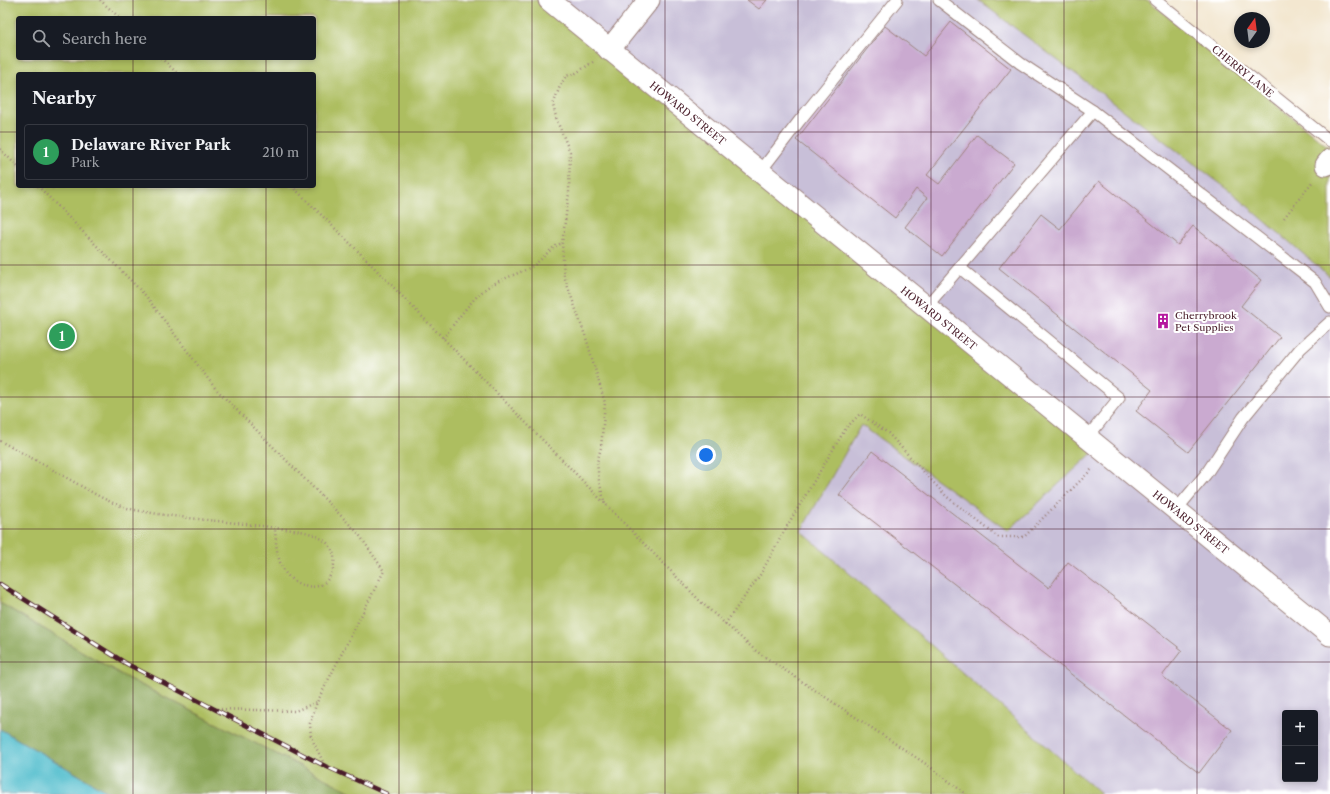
<!DOCTYPE html>
<html lang="en">
<head>
<meta charset="utf-8">
<style>
  :root { --surface:#171b24; --page:#20242c; --text:#f1f3f6; --muted:#9ea1a6; --line:#363941; --accent:#d690ce }
  body { margin:0; font-family:"Libre Caslon Text",serif; background:var(--page); color:var(--text) }
  .controls { position:absolute; right:12px; bottom:12px; display:grid; overflow:hidden; border-radius:4px; box-shadow:0 2px 6px #0003 }
  .controls button { width:36px; height:36px; display:grid; place-items:center; padding:0; border:0; border-bottom:1px solid var(--line); background:var(--surface); color:var(--text); font:20px sans-serif }
  .compass { position:absolute; left:1234px; top:12px; width:36px; height:36px; border-radius:50%; background:var(--surface); box-shadow:0 2px 6px #0003; rotate:14deg }
  .you { position:absolute; left:706px; top:455px; width:14px; height:14px; margin:-10px; border:3px solid #fff; border-radius:50%; background:#1a73e8; box-shadow:0 0 0 6px #1a73e833 }
  .badge { display:grid; place-items:center; width:26px; height:26px; border-radius:50%; background:var(--accent); color:#fff; font-size:13px; font-weight:700 }
  .pin { position:absolute; translate:-50% -50%; border:2px solid #fff; box-shadow:0 1px 4px #0006 }
  .list { margin:0; padding:0; list-style:none }
  h2 { display:flex; justify-content:space-between; align-items:center; height:52px; margin:0; padding:0 16px; font-size:17px }
  h2 small { font-size:13px; font-weight:400; color:var(--muted) }
  .list li { display:grid; grid-template-columns:26px 1fr auto; gap:12px; align-items:center; box-sizing:border-box; height:56px; margin:0 8px 8px; padding:0 8px; border:1px solid var(--line); border-radius:4px }
  .list b { display:block; font-size:15px; white-space:nowrap }
  .list p { margin:0; font-size:13px; white-space:nowrap; color:var(--muted) }
  .list em { font-size:13px; font-style:normal; color:var(--muted) }
  .icon { flex:none; width:22px; height:22px; fill:none; stroke:currentColor; stroke-width:2; stroke-linecap:round; stroke-linejoin:round }
  .map { position:relative; flex:none; width:1330px; height:794px; overflow:hidden }
  .search { position:absolute; background:var(--surface); box-shadow:0 2px 6px #0003; left:16px; top:16px; width:300px; height:44px; display:flex; align-items:center; gap:10px; box-sizing:border-box; padding:0 14px; border-radius:4px; color:var(--muted); font-size:15px }
  .panel { position:absolute; background:var(--surface); box-shadow:0 2px 6px #0003; left:16px; top:72px; width:300px; height:116px; border-radius:4px }
  .map>svg:first-child { display:block }
  .industrial { fill:#c8bfd8; fill-rule:evenodd }
  .green { fill:#adbe61; stroke:#7c6e46; fill-rule:evenodd }
  .forest { fill:#8aa557; stroke:#6a6241 }
  .water { fill:#52becd; stroke:#4e6e7c }
  .building { fill:#caaad0 }
  .lines { fill:none; stroke-linecap:round; stroke-linejoin:round }
  .lane-casing { stroke:#9e837e; stroke-width:13 }
  .street-casing { stroke:#9e837e; stroke-width:23 }
  .path { stroke:#9e837e; stroke-width:2.5; stroke-dasharray:1 3; stroke-linecap:butt }
  .lane { stroke:#fff; stroke-width:11 }
  .street { stroke:#fff; stroke-width:21 }
  .rail-casing { stroke:#4a1f2b; stroke-width:4.5 }
  .rail { stroke:#fff; stroke-width:3; stroke-dasharray:9; stroke-linecap:butt }
  .grid { fill:none; stroke:#4a1f2b; stroke-width:1; stroke-opacity:0.55 }
  .labels { text-anchor:middle; stroke-width:4; stroke-linejoin:round; paint-order:stroke }
  .street-label { font-size:10px; fill:#4a1f2b; stroke:#fff }
  .poi-label { font-size:10px; fill:#4a1f2b; stroke:#fff; text-anchor:start }
</style>
</head>
<body>
<div class="map">
<svg width="1330" height="794" viewBox="0 0 1330 794">
  <rect width="100%" height="100%" fill="#fff"/>
  <filter id="ink" filterUnits="userSpaceOnUse"><feTurbulence type="fractalNoise" baseFrequency=".025" numOctaves="2"/><feDisplacementMap in="SourceGraphic" scale="8" xChannelSelector="R" yChannelSelector="G"/><feConvolveMatrix kernelMatrix="1 2 1 2 8 2 1 2 1" color-interpolation-filters="sRGB"/></filter>
  <filter id="wash" filterUnits="userSpaceOnUse"><feTurbulence type="fractalNoise" baseFrequency=".012" numOctaves="4" result="noise"/><feDisplacementMap in="SourceGraphic" scale="16" xChannelSelector="R" yChannelSelector="G"/><feGaussianBlur stdDeviation="0.9" result="paint"/><feColorMatrix in="noise" values="0 0 0 0 0 0 0 0 0 0 0 0 0 0 0 0 0 1.4 0 .05"/><feComposite in="paint" operator="in"/></filter>
  <g filter="url(#wash)">
    <rect width="100%" height="100%" fill="#f3e7d0"/>
    <path class="industrial" d="M540 0H978L1230 191 1330 277V794H1101L801 531 861 425 1008 531ZM1285 713H1315V779H1285Z"/>
    <g class="green">
      <path d="M0 0H540L1100 446 1008 531 861 425 801 531 1101 794H355L127 678 0 603ZM18 18H314V58H18ZM18 74H314V186H18Z"/>
      <path d="M978 0H1148L1330 148V277L1230 191Z"/>
    </g>
    <path class="forest" d="M0 603 127 678 355 794H111L0 729Z"/>
    <path class="water" d="M0 729 111 794H0Z"/>
    <g id="blocks">
      <g class="building">
        <path d="M747 0H767L759 9Z"/>
        <path d="M951 22 1011 69 927 175 939 184 977 135 1014 163 942 256 905 227 927 198 916 189 895 218 796 140 885 26 924 56Z"/>
        <path d="M1099 181 1178 245 1193 226 1261 280 1241 306 1280 337 1188 452 1136 411 1152 390 999 268 1041 214 1060 229Z"/>
        <path d="M872 451 1049 588 1068 562 1182 650 1162 676 1232 730 1199 773 839 495Z"/>
      </g>
    </g>
  </g>
  <g filter="url(#ink)">
    <use href="#blocks" fill-opacity="0" stroke="#9e837e" stroke-width="1"/>
    <g class="lines">
      <defs>
        <g id="lane">
          <path d="M1155 0 1330 141"/>
          <path d="M1093 111 1315 282 1330 307"/>
          <path d="M760 172 800 120 897 0"/>
          <path d="M960 268 1119 398 1087 438"/>
          <path d="M926 307 1093 111 1020 63 939 0"/>
          <path d="M1176 510 1206 474 1243 418 1300 349 1330 322"/>
        </g>
        <g id="street">
          <path d="M549 0 1330 635"/>
          <path d="M609 50 649 0"/>
          <path d="M1326 165 1330 160"/>
        </g>
      </defs>
      <use href="#lane" class="lane-casing"/>
      <use href="#street" class="street-casing"/>
      <g class="path">
        <path d="M100 0 120 18"/>
        <path d="M161 58 178 74"/>
        <path d="M593 62 576 73 566 76 560 86 553 105 557 121 570 152 569 193 562 243 564 276 587 341 605 403 601 448 597 462 599 481 605 504"/>
        <path d="M0 149 18 167"/>
        <path d="M38 186 146 296 215 388 358 533 384 571 317 702 310 723 311 737 325 766"/>
        <path d="M292 186 359 252 703 604 756 651 926 764 966 794"/>
        <path d="M1284 218 1313 181"/>
        <path d="M443 338C457 321 472 297 491 285 504 278 518 274 531 267 543 260 549 248 562 243"/>
        <path d="M0 441C23 453 46 466 69 479 90 491 111 505 135 510 181 519 229 521 276 528 290 530 308 530 320 538 324 540 329 544 331 548 338 559 333 576 324 583 317 588 311 587 304 585 278 579 276 550 275 528"/>
        <path d="M725 624 760 575 787 526 846 428 860 414 888 433 946 496 998 537H1024L1093 468"/>
        <path d="M217 709 295 711 317 702"/>
      </g>
      <use href="#lane" class="lane"/>
      <use href="#street" class="street"/>
      <defs>
        <path id="rail" d="M0 584 127 664 325 766 387 794"/>
      </defs>
      <use href="#rail" class="rail-casing"/>
      <use href="#rail" class="rail"/>
    </g>
  </g>
  <path class="grid" d="M133 0V18M266 0V18M399 0V794M532 0V794M665 0V794M798 0V794M931 0V794M1064 0V794M1197 0V794M133 58V74M266 58V74M0 132H18M314 132H1330M133 186V794M266 186V794M0 265H1330M0 397H1330M0 529H1330M0 662H1330"/>
  <defs>
    <symbol id="building-bare" viewBox="-9 -9 18 18"><path d="M-4-6H4V6H1V3H-1V6H-4ZM-2.5-4.3h1.7v1.8h-1.7ZM.8-4.3h1.7v1.8H.8ZM-2.5-1h1.7V.8h-1.7ZM.8-1h1.7V.8H.8Z" fill="#b5179e" stroke="#fff" stroke-width="2.5" paint-order="stroke"/></symbol>
  </defs>
  <g fill-rule="evenodd">
    <use href="#building-bare" x="1152" y="310" width="22" height="22"/>
  </g>
  <g class="labels">
    <g class="street-label">
      <text transform="translate(1243 71) rotate(39)" y="4">CHERRY LANE</text>
      <text transform="translate(688 113) rotate(39)" y="4">HOWARD STREET</text>
      <text transform="translate(939 318) rotate(39)" y="4">HOWARD STREET</text>
      <text transform="translate(1191 522) rotate(39)" y="4">HOWARD STREET</text>
    </g>
    <g class="poi-label">
      <text x="1175" y="319">Cherrybrook<tspan x="1175" dy="12">Pet Supplies</tspan></text>
    </g>
  </g>
</svg>
<div class="controls">
<button>+</button>
<button>−</button>
</div>
<svg class="compass" viewBox="-18 -18 36 36"><path d="M0-13l5 13h-10z" fill="#e53935"/><path d="M0 13l5-13h-10z" fill="#9ea1a6"/></svg>
<div class="you"></div>
<div class="pin badge" style="left:62px;top:336px;background:#2e9e5b">1</div>
<div class="search"><svg class="icon" aria-label="search" viewBox="0 0 24 24"><circle cx="10" cy="10" r="6"/><path d="M15 15l6 6"/></svg>Search here</div>
<section class="panel">
<h2>Nearby<small></small></h2>
<ul class="list">
<li><span class="badge" style="background:#2e9e5b">1</span><div><b>Delaware River Park</b><p>Park</p></div><em>210 m</em></li>
</ul>
</section>
</div>
</body>
</html>
